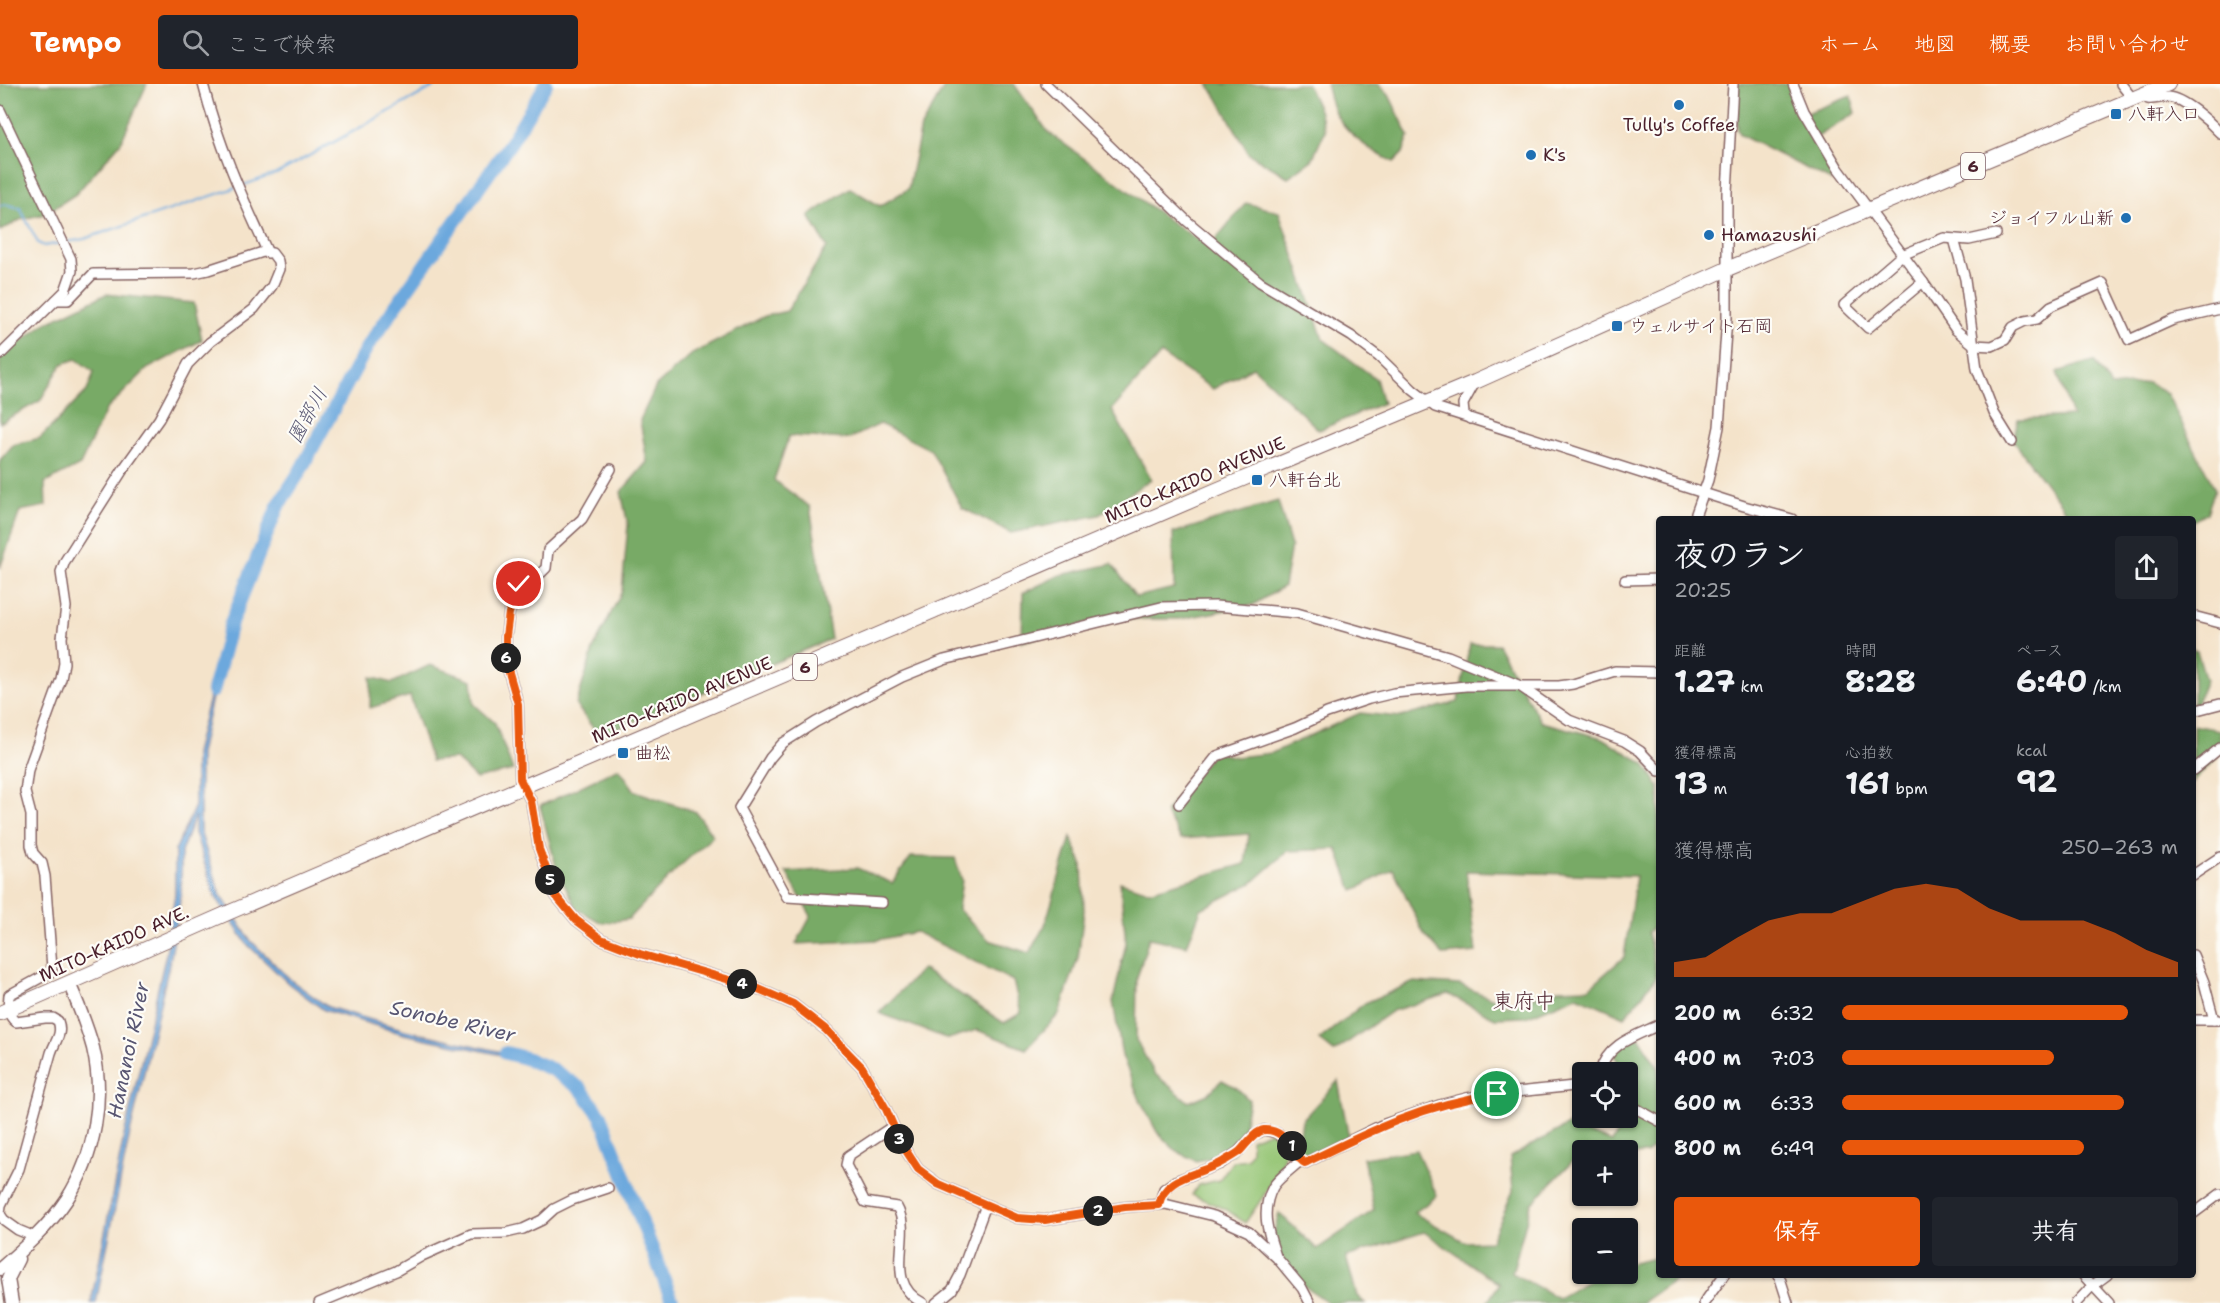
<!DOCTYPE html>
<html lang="ja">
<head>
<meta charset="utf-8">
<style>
  body { margin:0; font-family:"Shantell Sans","Klee One",sans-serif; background:#20242c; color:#f1f3f6; height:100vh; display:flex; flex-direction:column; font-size:22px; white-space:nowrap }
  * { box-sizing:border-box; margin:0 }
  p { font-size:20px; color:#9ea1a6 }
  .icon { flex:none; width:33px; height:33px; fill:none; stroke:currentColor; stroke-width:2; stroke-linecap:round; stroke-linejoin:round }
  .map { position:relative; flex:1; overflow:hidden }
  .sheet { position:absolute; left:1656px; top:432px; width:540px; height:762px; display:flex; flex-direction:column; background:#171b24; border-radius:6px; box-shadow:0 2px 4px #0004 }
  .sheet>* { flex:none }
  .buttons { position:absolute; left:1572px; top:978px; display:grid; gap:12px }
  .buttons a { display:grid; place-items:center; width:66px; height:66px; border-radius:6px; background:#171b24; box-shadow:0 2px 4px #0004; font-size:30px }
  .pin { position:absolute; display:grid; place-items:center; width:51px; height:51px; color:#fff; margin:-26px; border:3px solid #fff; border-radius:50%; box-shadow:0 2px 6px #0007 }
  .km { position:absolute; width:30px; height:30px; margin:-15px; border-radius:50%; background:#222; color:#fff; font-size:16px; line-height:30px; text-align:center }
  .round { display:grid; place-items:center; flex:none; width:63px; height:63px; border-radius:6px; background:#20242c }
  .summary { display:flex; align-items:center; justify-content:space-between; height:102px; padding:0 18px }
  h1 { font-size:33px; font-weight:700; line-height:45px }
  .metrics { display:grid; grid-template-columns:repeat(3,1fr); gap:9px; height:102px; padding:6px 18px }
  .metrics div { display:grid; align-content:center }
  .metrics b { font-size:30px; font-weight:700 }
  .metrics small { font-size:16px; font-weight:400 }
  .metrics p { font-size:16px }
  .chart { height:168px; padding:12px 18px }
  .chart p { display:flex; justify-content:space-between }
  .chart svg { width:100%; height:108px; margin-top:6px; fill:#ea580c; opacity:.7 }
  .cta { display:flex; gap:12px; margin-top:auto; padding:12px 18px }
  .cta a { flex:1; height:69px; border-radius:6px; background:#ea580c; color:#fff; font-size:24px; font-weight:700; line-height:69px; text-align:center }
  .cta a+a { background:#20242c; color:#f1f3f6 }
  ul { padding:0 18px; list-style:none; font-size:20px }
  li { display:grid; grid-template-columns:96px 72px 1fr; align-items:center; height:45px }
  li i { height:15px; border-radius:8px; background:#ea580c }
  header { display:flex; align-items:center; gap:36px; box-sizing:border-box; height:84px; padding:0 30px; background:#ea580c; color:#fff }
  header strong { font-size:28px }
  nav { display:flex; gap:33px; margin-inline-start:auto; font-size:21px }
  .search { width:420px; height:54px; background:#20242c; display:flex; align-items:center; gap:15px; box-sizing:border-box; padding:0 21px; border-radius:6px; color:#9ea1a6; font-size:22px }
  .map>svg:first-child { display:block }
</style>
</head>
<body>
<header>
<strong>Tempo</strong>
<div class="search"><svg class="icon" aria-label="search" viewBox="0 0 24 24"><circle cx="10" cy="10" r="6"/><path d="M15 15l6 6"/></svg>ここで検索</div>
<nav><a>ホーム</a><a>地図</a><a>概要</a><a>お問い合わせ</a></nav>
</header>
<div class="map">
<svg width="2220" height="1219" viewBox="0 0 2220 1219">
  <rect width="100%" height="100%" fill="#fdfcf7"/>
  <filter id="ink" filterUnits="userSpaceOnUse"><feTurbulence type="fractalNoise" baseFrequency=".0167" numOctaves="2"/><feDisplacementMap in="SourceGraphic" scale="12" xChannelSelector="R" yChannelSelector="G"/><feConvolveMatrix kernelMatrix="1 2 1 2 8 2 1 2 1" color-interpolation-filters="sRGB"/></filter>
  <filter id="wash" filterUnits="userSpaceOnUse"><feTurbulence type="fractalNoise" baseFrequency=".008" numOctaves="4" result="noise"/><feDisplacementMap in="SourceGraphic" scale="24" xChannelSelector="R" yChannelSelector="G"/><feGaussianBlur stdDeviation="1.35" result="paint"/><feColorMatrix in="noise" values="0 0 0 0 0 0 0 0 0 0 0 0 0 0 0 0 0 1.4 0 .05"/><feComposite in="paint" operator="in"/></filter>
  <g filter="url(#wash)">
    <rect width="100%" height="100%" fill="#f4e3ca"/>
    <path fill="#95c575" stroke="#707250" stroke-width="1.5" d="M 1271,1047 L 1286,1065 C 1279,1092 1261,1116 1245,1139 L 1227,1126 L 1192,1111 L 1198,1101 L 1219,1096 L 1233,1077 L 1247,1075 L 1251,1067 L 1251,1055 Z"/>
    <g fill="#78aa66" stroke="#616448" stroke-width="1.5">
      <polygon points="0,0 147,0 121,58 76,110 45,130 22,135 0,147"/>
      <polygon points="946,0 1014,0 1048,48 1174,140 1209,163 1246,119 1279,128 1323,255 1376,295 1383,319 1319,346 1253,283 1213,305 1161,270 1112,326 1151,395 1099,431 1011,449 962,424 931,366 880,340 849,355 789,352 774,396 810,423 831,555 599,652 576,621 594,563 622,507 628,441 621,408 647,378 640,336 656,302 692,270 765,232 787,227 827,163 809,132 850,104 880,122 908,105 921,43"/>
      <polygon points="1208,0 1307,0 1319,26 1325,47 1312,76 1288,93 1249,70 1217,13"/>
      <path d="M 1326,0 L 1378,0 L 1389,11 L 1409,52 L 1403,69 L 1394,78 C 1372,68 1350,52 1337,32 C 1331,24 1329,10 1326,0 Z"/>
      <polygon points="1737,0 1791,0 1804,30 1851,12 1856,29 1817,53 1836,88 1831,97 1740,51 1737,46"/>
      <polygon points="106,210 194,219 202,256 147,285 106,326 80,381 45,399 46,422 20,427 0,484 0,376 13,361 40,354 87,307 94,288 76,275 62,280 40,317 0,339 0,273 46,239"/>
      <polygon points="2094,277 2111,303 2148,299 2167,310 2215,405 2207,429 2193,437 2193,435 2072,435 2013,356 2018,335 2072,332 2057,288"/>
      <polygon points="1278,417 1291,462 1284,502 1253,521 1180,535 1100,535 1022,558 1023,509 1060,491 1112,480 1136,513 1174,504 1173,449"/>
      <polygon points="1470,560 1497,560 1541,638 1603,654 1645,680 1659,703 1659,839 1648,848 1657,892 1625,933 1577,912 1526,933 1495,934 1448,910 1392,927 1334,968 1319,956 1365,919 1414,898 1460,901 1508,921 1558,905 1589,904 1624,873 1636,792 1466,787 1476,868 1443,871 1424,850 1393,785 1353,807 1337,765 1288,767 1252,799 1201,825 1187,862 1149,854 1137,894 1136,956 1155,990 1189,1018 1208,1010 1222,996 1237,1004 1249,1016 1242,1053 1233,1070 1196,1077 1176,1067 1157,1048 1140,1016 1122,972 1113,917 1126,859 1120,798 1149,807 1245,780 1249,750 1181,755 1165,728 1214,668 1236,673 1272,669 1360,629 1401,633 1458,618"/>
      <polygon points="2193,564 2197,567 2206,596 2193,628"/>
      <polygon points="430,581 472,596 474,620 495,639 513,686 476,695 456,675 431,677 410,612 370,624 371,593 392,599"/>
      <polygon points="2193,641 2220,646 2220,666 2216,674 2193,698"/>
      <polygon points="619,684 635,707 696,728 713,752 678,784 629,835 602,839 577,825 557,786 540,722"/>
      <polygon points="1071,753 1082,780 1084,827 1078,874 1059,930 1026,965 977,946 948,955 879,929 922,885 1004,939 1021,929 1013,897 916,848 877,856 796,860 811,832 786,788 857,784 892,799 911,773 955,774 962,796 958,825 989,856 1029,869 1045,841"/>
      <polygon points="1639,953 1659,985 1659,1059 1647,1070 1628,1071 1628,1066 1582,1066 1582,1076 1573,1077 1531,1120 1512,1189 1558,1214 1600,1190 1628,1190 1628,1180 1659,1173 1659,1191 1682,1191 1641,1219 1487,1219 1499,1200 1424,1148 1346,1173 1357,1212 1365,1219 1329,1219 1284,1188 1271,1160 1279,1129 1317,1165 1374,1126 1363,1074 1416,1066 1437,1112 1414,1129 1465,1158 1491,1157 1513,1107 1510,1073 1568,1041 1612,1058 1634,1026 1628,1007 1628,988 1621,988 1613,965"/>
      <polygon points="1338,997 1349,1054 1307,1074 1298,1065 1302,1036"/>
    </g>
    <polygon fill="#6ca8dd" stroke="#5b6484" stroke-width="1.5" points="228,539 200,670 200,747 220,810 251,857 292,897 328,923 405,946 520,972 525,976 404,950 324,926 289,900 247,860 215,812 195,749 195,731 181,768 181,810 171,872 129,1053 96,1219 91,1219 124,1052 166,870 175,810 175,767 195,722 195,669"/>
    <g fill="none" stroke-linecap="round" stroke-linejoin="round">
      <g stroke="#6ca8dd" stroke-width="2">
        <polyline points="241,102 278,89 439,0"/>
        <polyline points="0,122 4,120 20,124 38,159 44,162 61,159"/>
        <polyline points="67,158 84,155 235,104"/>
      </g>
      <g stroke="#6ca8dd" stroke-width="14">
        <polyline points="213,607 231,539 278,422 299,389 367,263 511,58 546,0"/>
        <polyline points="506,969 525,974 553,986 580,1004 601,1032 673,1219"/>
      </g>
    </g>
  </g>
  <g filter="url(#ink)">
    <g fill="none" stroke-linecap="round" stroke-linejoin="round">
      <g stroke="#866463" stroke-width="12">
        <g id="minor">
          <path d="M 203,0 C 218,59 242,113 268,169"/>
          <polyline points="1046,0 1187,137 1260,198 1351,252 1379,273 1413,306 1435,323 1744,422 1792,435"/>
          <polyline points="1793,0 1804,27 1838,84 1923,198 1956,246 1974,261 1992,262 2005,256 2013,243 2025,237 2037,235 2051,222 2103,199 2129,256 2173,236 2220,225"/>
          <polyline points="2121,0 2132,14"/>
          <path d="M 2143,9 L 2148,15 C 2155,16 2161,13 2168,13 C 2183,14 2209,37 2220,49"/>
          <polyline points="0,26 71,175 72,187 65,207 0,271"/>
          <polyline points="1954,155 1965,195 1977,285 1994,329 2012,358"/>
          <polyline points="1923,198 1868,244 1844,221 1902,171 1944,154 1969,156 1996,150"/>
          <polyline points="1470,335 1464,330 1463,320 1474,300"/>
          <polyline points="611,385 582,435 548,466 546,484 537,493 523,494 509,529 506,552 506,578 518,620 520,695 531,717 539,765 556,812 576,836 601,855 640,870 754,903 793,920 825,945 862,983 885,1023 901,1059 918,1085 938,1100 1017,1134 1045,1136 1125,1123 1165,1120 1214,1132 1249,1148 1277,1174 1302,1204 1310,1219"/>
          <polyline points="1694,435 1708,396 1719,343 1727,234 1727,108 1733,0"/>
          <polyline points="1625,496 1659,495"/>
          <polyline points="2193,532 2220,539"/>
          <polyline points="2193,627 2220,620"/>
          <polyline points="2193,686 2220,664"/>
          <polyline points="1179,720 1217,672 1295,644 1327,629 1369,615 1394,609 1466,602 1559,602 1573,600 1615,587 1659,588"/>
          <polyline points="2193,791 2220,773"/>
          <polyline points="882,819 787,813 739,724 770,674 783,659 816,638 902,593 944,576 1161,523 1215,522 1297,529 1448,572 1518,601 1569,636 1624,657 1640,667 1659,687"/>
          <polyline points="2193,871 2204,898 2214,936"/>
          <polyline points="2193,936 2218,936"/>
          <path d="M 1600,988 C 1607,960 1635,952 1659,941"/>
          <polyline points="1628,1020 1659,1037"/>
          <path d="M 893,1042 L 848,1072 L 846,1081 L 865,1118 L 897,1123 C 914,1152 881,1198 923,1219"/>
          <polyline points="1300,1077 1305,1079 1382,1041 1440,1021 1467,1014 1497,1010 1574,1002 1582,1004"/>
          <polyline points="1159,1121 1164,1105 1175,1097 1220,1080 1238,1068 1254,1051 1264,1046 1277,1049 1293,1063 1300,1077"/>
          <polyline points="2193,1130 2220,1110"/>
          <path d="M 35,1153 L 18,1146 L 4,1136 L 0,1130 L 1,1121 L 19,1085 L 51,969 C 55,957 63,950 58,937 L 53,934 L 45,934 L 16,938 C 7,931 8,923 9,911 L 51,888 L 52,884 L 45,792 L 42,779 L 33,769 L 31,761 L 31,731 L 25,708 L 28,686 L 61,595 L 64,579 L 62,554 L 66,523 L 61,488 L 65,477 L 124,384 L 159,335 L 188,280 L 210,258 L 254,225 L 272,202 L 279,185 L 278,177 L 272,169 L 263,168 L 208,186 L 194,189 L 93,190 L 68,216 L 56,216"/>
          <path d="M 1276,1172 C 1268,1149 1260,1127 1273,1103 C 1278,1094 1292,1085 1300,1077"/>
          <polyline points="1779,1191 1788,1219"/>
          <polyline points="2083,1191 2109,1219"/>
          <polyline points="319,1219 396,1187 422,1172 471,1150 506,1149 523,1145 542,1136 554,1125 572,1116 608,1104"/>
          <polyline points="936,1219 952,1206 960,1191 986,1121"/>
          <polyline points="1704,1219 1724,1191"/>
          <polyline points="2076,1219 2092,1202 2107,1191"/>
        </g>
      </g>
      <g stroke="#866463" stroke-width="15">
        <g id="major">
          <path d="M 0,1185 C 24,1164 49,1142 67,1115 C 95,1071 105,1014 93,964 C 87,942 78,920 69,899"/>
          <polyline points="12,1219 8,1195 18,1175"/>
        </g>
      </g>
      <g stroke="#866463" stroke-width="16">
        <polyline id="highway" points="0,929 230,828 1221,404 1475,298 1727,185 2168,0"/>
      </g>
      <use href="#minor" stroke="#fff" stroke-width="9"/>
      <use href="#major" stroke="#fff" stroke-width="12"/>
      <use href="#highway" stroke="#fff" stroke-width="14"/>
    </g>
  </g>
  <g fill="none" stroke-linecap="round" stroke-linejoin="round" filter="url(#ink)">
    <g stroke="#fff" stroke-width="12">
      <path id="route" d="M 519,500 L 509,529 L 506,552 L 506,578 L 518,620 L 520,695 L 531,717 L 539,765 L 556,812 L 576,836 L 601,855 L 640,870 L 754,903 L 793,920 L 825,945 L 862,983 L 885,1023 L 901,1059 L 918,1085 L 938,1100 L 1017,1134 L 1045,1136 L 1125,1123 L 1159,1121 C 1164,1091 1202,1091 1224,1077 C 1229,1074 1235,1071 1240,1067 C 1247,1060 1254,1048 1264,1046 C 1288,1044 1292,1073 1305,1079 C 1370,1047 1424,1020 1497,1010"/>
    </g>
    <use href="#route" stroke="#ea580c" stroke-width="8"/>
  </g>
  <g fill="#1f6fb2" stroke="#fdfcf7" stroke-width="2">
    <circle cx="1679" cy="21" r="6"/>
    <rect x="2110" y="24" width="12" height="12" rx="3"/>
    <circle cx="1531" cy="71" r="6"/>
    <circle cx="2126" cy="134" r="6"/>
    <circle cx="1709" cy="151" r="6"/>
    <rect x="1611" y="236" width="12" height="12" rx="3"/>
    <rect x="1251" y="390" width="12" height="12" rx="3"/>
    <rect x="617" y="663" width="12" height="12" rx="3"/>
  </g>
  <g text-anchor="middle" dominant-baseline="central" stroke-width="4.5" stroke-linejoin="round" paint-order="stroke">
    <g fill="#fdfcf7" stroke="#806168" stroke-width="1.5">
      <rect x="1961" y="69" width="24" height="26" rx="4.5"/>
      <rect x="793" y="570" width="24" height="26" rx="4.5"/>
    </g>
    <g font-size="16" font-weight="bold" fill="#4a1f2b">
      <text x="1973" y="82">6</text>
      <text x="805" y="583">6</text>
    </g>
    <g font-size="18" fill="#4a1f2b" stroke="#fdfcf7" text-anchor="start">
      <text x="2128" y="30">八軒入口</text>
      <text x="1679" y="41" text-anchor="middle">Tully's Coffee</text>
      <text x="1543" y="71">K's</text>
      <text x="2114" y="134" text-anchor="end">ジョイフル山新</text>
      <text x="1721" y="151">Hamazushi</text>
      <text x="1629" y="242">ウェルサイト石岡</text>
      <text x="1269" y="396">八軒台北</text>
      <text x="635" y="669">曲松</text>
    </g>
    <g font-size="18" fill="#4a1f2b" stroke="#fdfcf7">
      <text transform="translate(1195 396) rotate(-23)">MITO-KAIDO AVENUE</text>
      <text transform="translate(682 616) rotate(-23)">MITO-KAIDO AVENUE</text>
      <text transform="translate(114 860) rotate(-24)">MITO-KAIDO AVE.</text>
    </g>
    <g font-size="20" font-style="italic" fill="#585672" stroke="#fdfcf7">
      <text transform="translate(307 331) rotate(-61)">園部川</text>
      <text transform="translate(453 937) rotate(13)">Sonobe River</text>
      <text transform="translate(128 966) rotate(-78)">Hananoi River</text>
    </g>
    <g font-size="21" fill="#4a1f2b" stroke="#fdfcf7">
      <text x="1524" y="917">東府中</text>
    </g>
  </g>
</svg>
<div class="buttons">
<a><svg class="icon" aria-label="locate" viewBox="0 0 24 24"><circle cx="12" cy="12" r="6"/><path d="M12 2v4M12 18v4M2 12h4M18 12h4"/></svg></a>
<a>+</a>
<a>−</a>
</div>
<div class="pin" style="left:1497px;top:1010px;background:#1e9e55"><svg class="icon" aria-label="arrive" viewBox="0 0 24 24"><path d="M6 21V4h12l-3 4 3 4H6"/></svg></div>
<div class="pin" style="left:519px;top:500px;background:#d93025"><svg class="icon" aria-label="check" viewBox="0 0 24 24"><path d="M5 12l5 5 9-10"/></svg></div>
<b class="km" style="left:1292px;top:1062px">1</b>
<b class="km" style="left:1098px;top:1127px">2</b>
<b class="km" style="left:899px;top:1055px">3</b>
<b class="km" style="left:742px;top:900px">4</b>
<b class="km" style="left:550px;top:796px">5</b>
<b class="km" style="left:506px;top:574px">6</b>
<section class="sheet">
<div class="summary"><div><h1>夜のラン</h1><p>20:25</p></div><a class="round"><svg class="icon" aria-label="share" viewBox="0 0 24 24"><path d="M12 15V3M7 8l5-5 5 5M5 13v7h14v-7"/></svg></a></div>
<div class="metrics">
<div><p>距離</p><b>1.27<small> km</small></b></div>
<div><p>時間</p><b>8:28</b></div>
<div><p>ペース</p><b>6:40<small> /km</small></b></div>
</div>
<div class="metrics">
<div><p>獲得標高</p><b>13<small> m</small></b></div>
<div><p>心拍数</p><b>161<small> bpm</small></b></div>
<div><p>kcal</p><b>92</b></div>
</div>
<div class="chart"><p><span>獲得標高</span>250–263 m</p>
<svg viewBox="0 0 160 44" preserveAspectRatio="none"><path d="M0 44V38L10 36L20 28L30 21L40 18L50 18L60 13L70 8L80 6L90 8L100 16L110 21L120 21L130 21L140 26L150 33L160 38V44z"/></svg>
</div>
<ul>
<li><b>200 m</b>6:32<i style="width:85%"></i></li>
<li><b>400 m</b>7:03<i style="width:63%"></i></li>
<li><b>600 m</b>6:33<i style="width:84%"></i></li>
<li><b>800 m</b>6:49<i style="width:72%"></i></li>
</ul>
<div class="cta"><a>保存</a><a>共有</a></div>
</section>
</div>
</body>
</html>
